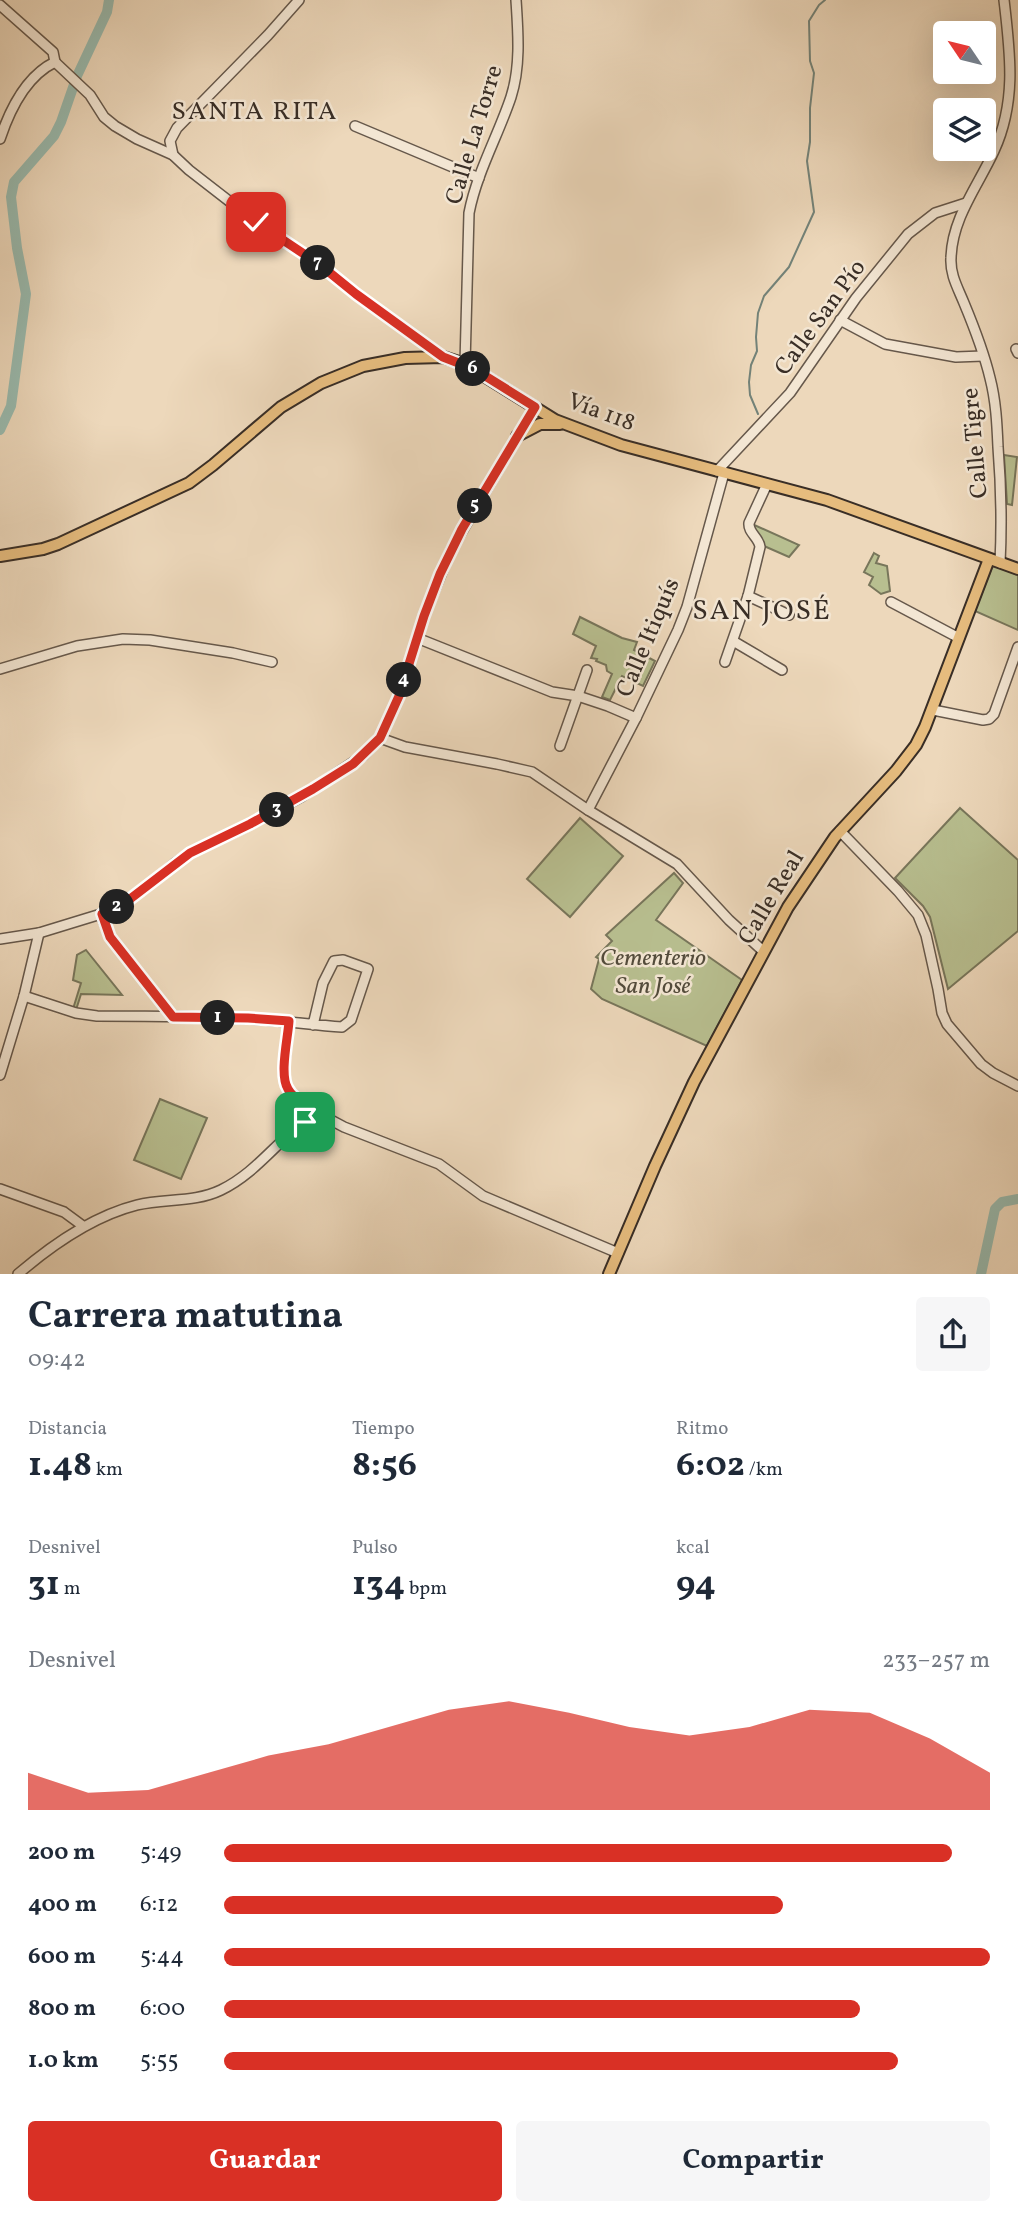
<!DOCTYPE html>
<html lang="es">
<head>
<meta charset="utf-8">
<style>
  body { margin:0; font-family:Vollkorn,serif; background:#f6f6f7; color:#1f2937; height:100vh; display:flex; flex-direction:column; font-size:26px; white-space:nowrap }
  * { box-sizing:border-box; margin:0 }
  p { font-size:23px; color:#747a83 }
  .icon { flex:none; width:38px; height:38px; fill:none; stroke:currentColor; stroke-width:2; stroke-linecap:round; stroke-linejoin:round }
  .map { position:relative; height:1274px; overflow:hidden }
  .drawer { display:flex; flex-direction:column; background:#fff; flex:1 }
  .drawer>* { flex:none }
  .needle { width:46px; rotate:305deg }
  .tools { position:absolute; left:933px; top:21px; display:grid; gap:14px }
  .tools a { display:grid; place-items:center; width:63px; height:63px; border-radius:7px; background:#fff; box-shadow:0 7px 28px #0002; font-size:35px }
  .pin { position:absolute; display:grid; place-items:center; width:60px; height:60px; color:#fff; margin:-30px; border-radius:14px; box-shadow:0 4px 10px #0006 }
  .km { position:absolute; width:35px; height:35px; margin:-18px; border-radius:50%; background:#222; color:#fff; font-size:19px; line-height:35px; text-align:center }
  .round { display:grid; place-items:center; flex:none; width:74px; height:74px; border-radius:7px; background:#f6f6f7 }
  .summary { display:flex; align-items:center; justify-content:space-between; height:119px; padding:0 28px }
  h1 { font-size:38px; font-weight:700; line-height:52px }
  .stats { display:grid; grid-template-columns:repeat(3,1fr); gap:10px; height:119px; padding:7px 28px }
  .stats div { display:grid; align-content:center }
  .stats b { font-size:35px; font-weight:700 }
  .stats small { font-size:19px; font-weight:400 }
  .stats p { font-size:19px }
  .chart { height:196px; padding:14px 28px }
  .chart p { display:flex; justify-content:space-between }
  .chart svg { width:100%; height:126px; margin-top:7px; fill:#d93025; opacity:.7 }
  .cta { display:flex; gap:14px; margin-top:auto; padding:14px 28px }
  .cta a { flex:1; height:80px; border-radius:7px; background:#d93025; color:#fff; font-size:28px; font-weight:700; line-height:80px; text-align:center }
  .cta a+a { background:#f6f6f7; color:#1f2937 }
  ul { padding:0 28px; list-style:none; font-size:23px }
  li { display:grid; grid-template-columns:112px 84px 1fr; align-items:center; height:52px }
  li i { height:18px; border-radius:9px; background:#d93025 }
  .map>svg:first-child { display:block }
</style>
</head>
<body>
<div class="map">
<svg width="1018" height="1274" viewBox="0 0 1018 1274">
  <rect width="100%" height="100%" fill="#edd8bb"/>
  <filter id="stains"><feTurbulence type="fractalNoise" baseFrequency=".00286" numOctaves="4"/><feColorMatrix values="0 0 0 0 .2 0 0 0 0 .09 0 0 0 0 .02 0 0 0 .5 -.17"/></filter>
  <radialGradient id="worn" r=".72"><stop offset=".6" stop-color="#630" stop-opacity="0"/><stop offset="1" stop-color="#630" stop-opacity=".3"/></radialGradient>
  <g fill="#b8bf90" stroke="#78765b" stroke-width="2">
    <polygon points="1004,455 1017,457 1012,505 1007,504"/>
    <path d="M 752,524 L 799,545 L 789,557 L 764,546 C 763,537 754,533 752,524 Z"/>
    <polygon points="874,553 879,556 876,563 887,566 890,591 881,594 869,585 873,577 864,572"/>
    <polygon points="993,565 1018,575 1018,630 975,611"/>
    <polygon points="580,617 622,638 637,642 634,650 655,661 643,686 622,676 610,700 602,697 612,674 607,671 606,665 596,661 597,659 591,658 596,646 573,634"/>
    <polygon points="960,808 1018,860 1018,931 948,989 930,917 923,906 895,878"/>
    <polygon points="580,818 623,856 570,917 527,879"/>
    <polygon points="674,873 683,883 656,920 742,980 707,1046 602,999 591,989 599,959 596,957 612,941 606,935"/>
    <polygon points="86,950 122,995 81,994 76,1010 73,1009 81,983 73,980 77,955"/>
    <polygon points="160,1099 207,1118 181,1179 134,1160"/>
  </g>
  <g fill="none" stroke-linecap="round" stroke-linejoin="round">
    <polyline stroke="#738278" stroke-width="2" points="758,414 750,395 749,382 751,365 757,351 756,337 758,313 764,296 789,267 814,212 807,161 810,142 810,108 814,73 810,61 809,21 819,5 825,0"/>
    <g stroke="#99baae" stroke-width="10">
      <polyline points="0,430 11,406 26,294 17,248 11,197 14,182 54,136 61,122 77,76 107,12 109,0"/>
      <polyline points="981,1274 995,1209 1002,1202 1018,1199"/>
    </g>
    <g stroke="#66584b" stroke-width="12">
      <g id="minor">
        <polyline points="0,5 53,52 55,62"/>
        <polyline points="55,62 90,95 104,117 115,126 137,139 173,155 189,170 256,222 319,264 356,294 443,357"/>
        <polyline points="355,126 479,178"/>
        <path d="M 0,139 C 10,109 26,76 55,62"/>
        <polyline points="173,155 170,141 177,128 268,35 299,0"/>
        <polyline points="840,320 885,344 956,357 983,356"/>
        <polyline points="1016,349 1018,353"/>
        <path d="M 465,364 L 469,213 C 477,172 498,136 511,97 C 521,66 518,31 516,0"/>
        <polyline points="717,471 790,393 856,298 908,234 935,213 966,203"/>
        <path d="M 1000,563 C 1002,524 1001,485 998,447 C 997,424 996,401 990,378 C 984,353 974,327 964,303 C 958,288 950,275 951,258 C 952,218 978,186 994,151 C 1017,101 1010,52 1004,0"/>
        <polyline points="748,596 789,615"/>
        <polyline points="891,602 959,638"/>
        <polyline points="417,638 552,692 578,696 608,706 636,718"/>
        <polyline points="733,641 782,670"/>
        <path d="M 725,662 L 748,596 L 760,547 C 759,537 748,533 749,523 L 767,484"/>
        <polyline points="0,669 77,646 123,639 150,640 233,653 272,662"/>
        <polyline points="933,710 983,720 989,719 994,714 1018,647"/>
        <polyline points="380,738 405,747 497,764 532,772 588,810 677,864 729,920 763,951"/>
        <polyline points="560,746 587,670"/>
        <polyline points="588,810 636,718 678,630 687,607 724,473"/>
        <polyline points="840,831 898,891 918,915 926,935 938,989 942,1013 947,1024 981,1064 993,1073 1018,1086"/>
        <polyline points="101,914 110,937 173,1017"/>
        <polyline points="0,939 39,933 101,914 118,906 144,889 174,864 190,853 245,827 301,797 364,755 380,738 399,696 424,616 451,550 535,407"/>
        <path d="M 24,996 L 76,1013 L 97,1016 C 148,1016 199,1016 250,1019 C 280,1020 311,1025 342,1027 L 351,1020 L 368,969 L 343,960 L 334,961 L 323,983 L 313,1025"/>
        <path d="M 289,1021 C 288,1038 280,1075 288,1089 C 293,1099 306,1105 314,1111"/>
        <polyline points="0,1075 24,996 39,933"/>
        <polyline points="0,1189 64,1212 83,1226"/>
        <path d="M 18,1274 C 53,1244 93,1216 137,1205 C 165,1198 194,1203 221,1190 C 246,1178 264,1158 283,1140 C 294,1130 305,1122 314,1111 L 344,1127 L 439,1164 L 483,1196 L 618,1253"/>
      </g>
    </g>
    <g stroke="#392e26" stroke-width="14">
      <g id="major">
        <polyline points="517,436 540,424 560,424"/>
        <polyline points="0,556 43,549 58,544 189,483 213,465 281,407 321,383 363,366 405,358 443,357 465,364 555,420 621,445 827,500 1018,569"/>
        <polyline points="609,1274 655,1166 694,1082 788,907 835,837 896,771 916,745 925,727 989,559"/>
      </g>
    </g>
    <use href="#minor" stroke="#f3e6d3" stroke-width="9"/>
    <use href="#major" stroke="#e6bc7e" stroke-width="10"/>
  </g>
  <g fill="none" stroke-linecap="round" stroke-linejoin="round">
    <g stroke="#fff" stroke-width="14">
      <path id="route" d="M 256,222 L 319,264 L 356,294 L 443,357 L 474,369 L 535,407 L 462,529 L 440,574 L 424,616 L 399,696 L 380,738 L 353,764 L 313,789 L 250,824 L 190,853 L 130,899 L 102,914 L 110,937 L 173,1017 L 248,1018 L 289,1021 C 288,1038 279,1075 288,1089 C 293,1099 306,1105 314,1111 L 305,1122"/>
    </g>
    <use href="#route" stroke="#d93025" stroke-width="9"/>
  </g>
  <g text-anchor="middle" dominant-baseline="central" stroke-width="5" stroke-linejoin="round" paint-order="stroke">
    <g font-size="24" fill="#392e26" stroke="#f3e6d3">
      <text transform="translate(475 135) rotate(-73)">Calle La Torre</text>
      <text transform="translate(821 318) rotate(-54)">Calle San Pío</text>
      <text transform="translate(601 413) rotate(20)">Vía 118</text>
      <text transform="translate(976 443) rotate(-95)">Calle Tigre</text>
      <text transform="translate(649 638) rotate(-67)">Calle Itiquís</text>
      <text transform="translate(772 898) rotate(-59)">Calle Real</text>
    </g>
    <g font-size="24" font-style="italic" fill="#524b3b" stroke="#f3e6d3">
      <text x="653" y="959">Cementerio<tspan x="653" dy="28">San José</tspan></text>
    </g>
    <g font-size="26" letter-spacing="2" fill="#392e26" stroke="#f3e6d3">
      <text x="255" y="112">SANTA RITA</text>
    </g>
    <g font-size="28" letter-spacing="2" fill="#392e26" stroke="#f3e6d3">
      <text x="762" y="611">SAN JOSÉ</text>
    </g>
  </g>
  <rect width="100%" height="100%" filter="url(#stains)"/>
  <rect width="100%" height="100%" fill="url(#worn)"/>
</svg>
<div class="tools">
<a><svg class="needle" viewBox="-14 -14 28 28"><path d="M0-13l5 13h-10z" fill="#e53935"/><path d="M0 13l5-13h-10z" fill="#747a83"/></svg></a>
<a><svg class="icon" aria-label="layers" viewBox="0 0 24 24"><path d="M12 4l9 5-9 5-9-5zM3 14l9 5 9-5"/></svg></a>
</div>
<div class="pin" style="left:305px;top:1122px;background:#1e9e55"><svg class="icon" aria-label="arrive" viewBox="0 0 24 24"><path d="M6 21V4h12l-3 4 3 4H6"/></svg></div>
<div class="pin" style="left:256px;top:222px;background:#d93025"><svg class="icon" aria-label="check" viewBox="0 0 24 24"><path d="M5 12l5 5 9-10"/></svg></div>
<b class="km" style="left:218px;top:1018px">1</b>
<b class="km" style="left:117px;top:907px">2</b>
<b class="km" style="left:277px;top:810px">3</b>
<b class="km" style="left:404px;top:680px">4</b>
<b class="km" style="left:475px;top:506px">5</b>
<b class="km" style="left:473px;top:369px">6</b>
<b class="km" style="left:318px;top:263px">7</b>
</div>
<section class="drawer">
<div class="summary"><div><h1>Carrera matutina</h1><p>09:42</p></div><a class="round"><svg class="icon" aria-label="share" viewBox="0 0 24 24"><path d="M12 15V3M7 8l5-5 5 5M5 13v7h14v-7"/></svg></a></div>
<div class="stats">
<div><p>Distancia</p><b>1.48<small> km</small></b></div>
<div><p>Tiempo</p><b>8:56</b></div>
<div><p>Ritmo</p><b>6:02<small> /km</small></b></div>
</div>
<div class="stats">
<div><p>Desnivel</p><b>31<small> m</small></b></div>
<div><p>Pulso</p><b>134<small> bpm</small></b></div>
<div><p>kcal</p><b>94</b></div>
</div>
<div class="chart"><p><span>Desnivel</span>233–257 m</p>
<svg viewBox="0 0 160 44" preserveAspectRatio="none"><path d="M0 44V31L10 38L20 37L30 31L40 25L50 21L60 15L70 9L80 6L90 10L100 15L110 18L120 15L130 9L140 10L150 19L160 31V44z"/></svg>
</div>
<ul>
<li><b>200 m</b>5:49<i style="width:95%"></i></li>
<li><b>400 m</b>6:12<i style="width:73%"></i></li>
<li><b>600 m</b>5:44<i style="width:100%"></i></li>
<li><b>800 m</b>6:00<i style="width:83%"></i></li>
<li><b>1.0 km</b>5:55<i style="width:88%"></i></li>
</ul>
<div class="cta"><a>Guardar</a><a>Compartir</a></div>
</section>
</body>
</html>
